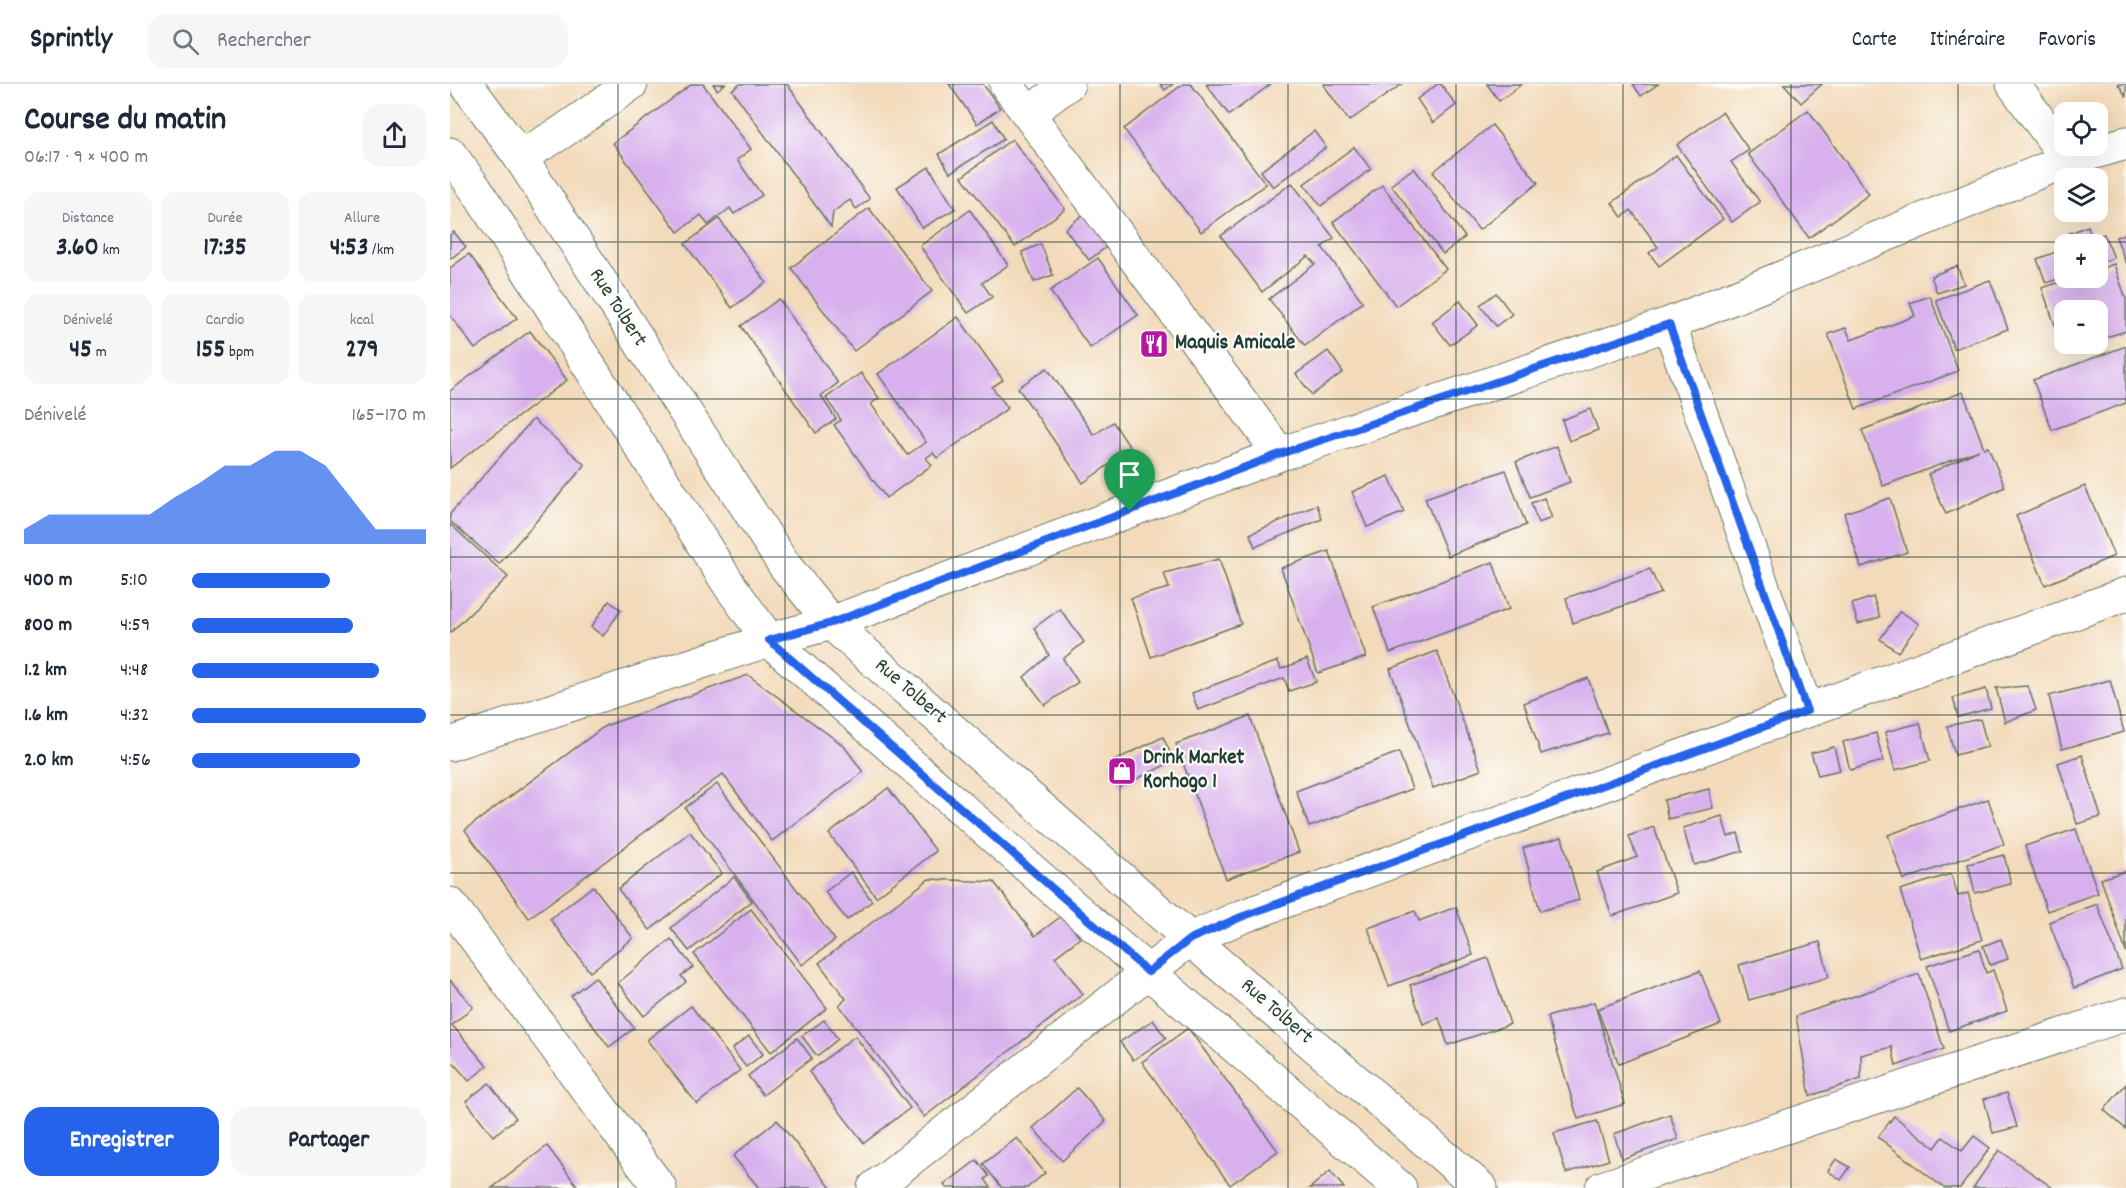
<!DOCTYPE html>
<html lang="fr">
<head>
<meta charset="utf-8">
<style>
  body { margin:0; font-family:Dekko,sans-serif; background:#f6f6f7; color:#1f2937; height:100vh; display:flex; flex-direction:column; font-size:22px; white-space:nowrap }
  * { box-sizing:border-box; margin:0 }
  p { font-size:20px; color:#747a83 }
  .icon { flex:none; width:33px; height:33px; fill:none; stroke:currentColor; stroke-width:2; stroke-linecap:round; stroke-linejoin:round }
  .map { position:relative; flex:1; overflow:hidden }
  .side { display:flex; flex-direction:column; background:#fff; width:450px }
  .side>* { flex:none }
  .controls { position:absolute; left:1604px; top:18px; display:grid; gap:12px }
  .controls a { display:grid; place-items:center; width:54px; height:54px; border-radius:12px; background:#fff; box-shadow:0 6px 24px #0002; font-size:30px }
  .pin { position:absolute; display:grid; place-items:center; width:51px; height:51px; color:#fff; margin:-62px -26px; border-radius:50% 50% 50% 0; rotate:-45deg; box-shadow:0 0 6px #0007 }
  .pin .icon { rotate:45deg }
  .round { display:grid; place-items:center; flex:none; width:63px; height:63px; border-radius:18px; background:#f6f6f7 }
  .overview { display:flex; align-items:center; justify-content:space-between; height:102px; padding:0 24px }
  h1 { font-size:33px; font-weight:800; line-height:45px }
  .stats { display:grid; grid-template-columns:repeat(3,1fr); gap:9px; height:102px; padding:6px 24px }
  .stats div { display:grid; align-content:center; border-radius:15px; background:#f6f6f7; text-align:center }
  .stats b { font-size:26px; font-weight:800 }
  .stats small { font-size:16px; font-weight:400 }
  .stats p { font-size:16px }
  .chart { height:168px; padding:12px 24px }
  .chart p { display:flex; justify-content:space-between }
  .chart svg { width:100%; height:108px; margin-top:6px; fill:#2563eb; opacity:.7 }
  .cta { display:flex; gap:12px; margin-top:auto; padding:12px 24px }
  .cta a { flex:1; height:69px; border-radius:18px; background:#2563eb; color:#fff; font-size:24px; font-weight:800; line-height:69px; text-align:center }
  .cta a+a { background:#f6f6f7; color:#1f2937 }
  ul { padding:0 24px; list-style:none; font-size:20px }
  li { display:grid; grid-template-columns:96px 72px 1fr; align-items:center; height:45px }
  li i { height:15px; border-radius:8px; background:#2563eb }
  header { display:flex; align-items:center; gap:36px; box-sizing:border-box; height:84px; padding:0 30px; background:#fff; border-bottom:2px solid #e0e1e3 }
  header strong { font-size:28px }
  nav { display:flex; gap:33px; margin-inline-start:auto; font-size:21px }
  .search { width:420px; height:54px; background:#f6f6f7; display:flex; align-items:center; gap:15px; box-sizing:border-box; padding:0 21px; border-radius:18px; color:#747a83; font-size:22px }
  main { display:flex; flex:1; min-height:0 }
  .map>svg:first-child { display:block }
</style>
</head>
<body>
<header>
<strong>Sprintly</strong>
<div class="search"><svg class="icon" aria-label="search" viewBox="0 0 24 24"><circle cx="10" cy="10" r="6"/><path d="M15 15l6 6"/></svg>Rechercher</div>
<nav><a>Carte</a><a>Itinéraire</a><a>Favoris</a></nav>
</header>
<main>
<section class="side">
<div class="overview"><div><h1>Course du matin</h1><p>06:17 · 9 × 400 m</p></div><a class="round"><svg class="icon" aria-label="share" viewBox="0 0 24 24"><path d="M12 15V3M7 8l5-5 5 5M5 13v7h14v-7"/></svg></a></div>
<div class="stats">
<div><p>Distance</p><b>3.60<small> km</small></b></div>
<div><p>Durée</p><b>17:35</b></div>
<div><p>Allure</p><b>4:53<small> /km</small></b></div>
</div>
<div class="stats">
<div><p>Dénivelé</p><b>45<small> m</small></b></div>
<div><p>Cardio</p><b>155<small> bpm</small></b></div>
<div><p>kcal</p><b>279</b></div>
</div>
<div class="chart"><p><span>Dénivelé</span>165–170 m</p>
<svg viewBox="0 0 160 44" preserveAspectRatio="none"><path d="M0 44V38L10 32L20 32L30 32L40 32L50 32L60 25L70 19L80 12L90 12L100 6L110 6L120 12L130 25L140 38L150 38L160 38V44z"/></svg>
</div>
<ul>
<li><b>400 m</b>5:10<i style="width:59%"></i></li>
<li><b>800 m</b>4:59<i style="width:69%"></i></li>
<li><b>1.2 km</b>4:48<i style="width:80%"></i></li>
<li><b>1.6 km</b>4:32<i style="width:100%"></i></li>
<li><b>2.0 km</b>4:56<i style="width:72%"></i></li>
</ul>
<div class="cta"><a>Enregistrer</a><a>Partager</a></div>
</section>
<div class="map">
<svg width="1676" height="1104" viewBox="0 0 1676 1104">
  <rect width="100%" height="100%" fill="#fdfcf7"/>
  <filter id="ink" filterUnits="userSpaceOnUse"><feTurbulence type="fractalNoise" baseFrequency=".0167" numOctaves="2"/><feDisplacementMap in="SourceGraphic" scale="12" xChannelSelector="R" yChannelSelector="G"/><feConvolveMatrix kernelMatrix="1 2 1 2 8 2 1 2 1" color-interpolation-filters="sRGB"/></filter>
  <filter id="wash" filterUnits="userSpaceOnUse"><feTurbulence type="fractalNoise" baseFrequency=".008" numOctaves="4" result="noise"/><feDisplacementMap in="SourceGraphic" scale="24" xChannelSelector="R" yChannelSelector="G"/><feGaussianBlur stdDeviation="1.35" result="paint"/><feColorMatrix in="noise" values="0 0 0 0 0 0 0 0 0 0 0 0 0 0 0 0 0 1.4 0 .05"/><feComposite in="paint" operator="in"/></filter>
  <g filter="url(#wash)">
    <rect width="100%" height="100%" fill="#f3daba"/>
    <g id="blocks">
      <g fill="#d8b0ee">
        <polygon points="242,0 253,0 301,65 287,76 312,111 284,130 280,124 258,141 251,131 228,148 163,59"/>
        <polygon points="263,0 275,0 267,6"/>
        <polygon points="290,0 337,0 420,115 406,125 400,116 383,128 381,143 282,6"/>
        <polygon points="499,0 533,0 550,24 527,40"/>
        <polygon points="710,0 723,0 715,6"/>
        <polygon points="733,0 741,0 816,100 751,148 674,45"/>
        <polygon points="756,0 821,0 779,31"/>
        <polygon points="873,0 952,0 899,37"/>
        <polygon points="988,0 991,0 1006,21 983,39 967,15"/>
        <polygon points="1037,0 1072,0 1049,17"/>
        <polygon points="1183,0 1208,0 1191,12"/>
        <polygon points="1334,0 1372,0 1351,19"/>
        <polygon points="1668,0 1676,0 1676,12"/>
        <polygon points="1358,26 1419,110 1359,154 1298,70"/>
        <polygon points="1272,28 1299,66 1281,78 1310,118 1282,138 1227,61"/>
        <polygon points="543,36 554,55 500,89 489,70"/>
        <polygon points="1042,41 1088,99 1029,146 983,88"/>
        <polygon points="864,47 876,63 823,103 811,87"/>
        <polygon points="562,55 615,125 565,163 512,93"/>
        <polygon points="904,63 921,85 871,122 854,100"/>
        <polygon points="1226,71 1273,135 1209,182 1199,169 1208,163 1181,126 1172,133 1162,119"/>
        <polygon points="479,83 505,125 472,144 447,103"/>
        <polygon points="964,84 1015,153 993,170 941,101"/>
        <polygon points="842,99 884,154 872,163 913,218 855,262 819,215 865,180 858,172 812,208 771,152"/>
        <polygon points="932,101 996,185 946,222 883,138"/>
        <polygon points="419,124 482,207 404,267 341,184"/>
        <polygon points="520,126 558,181 532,199 542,213 518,229 470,162"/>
        <polygon points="635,129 659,161 639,176 615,145"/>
        <polygon points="269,135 316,198 282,224 235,160"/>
        <polygon points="1638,142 1642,155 1654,150 1664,174 1647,180 1647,160 1615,160 1612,152"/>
        <polygon points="4,148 16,163 0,175 0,151"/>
        <polygon points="1676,149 1676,179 1666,153"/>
        <polygon points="591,160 603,191 584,198 572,168"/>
        <polygon points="1614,165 1614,193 1596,199 1587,175"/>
        <polygon points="19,170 67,234 25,265 0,231 0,184"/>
        <polygon points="648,174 688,231 640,264 600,207"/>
        <polygon points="1664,180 1676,215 1676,247 1647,256 1647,226 1614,226 1614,260 1636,260 1614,267 1592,204 1623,194 1647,194 1647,186"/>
        <polygon points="1507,182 1514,200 1487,209 1481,192"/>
        <polygon points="1540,196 1558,245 1504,265 1486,216"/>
        <polygon points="1046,209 1062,230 1046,242 1030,221"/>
        <polygon points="1480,212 1508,287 1406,325 1378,250 1396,244 1401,256 1465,232 1460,219"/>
        <polygon points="329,215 388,299 371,312 386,335 366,349 291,242"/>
        <polygon points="1010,217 1028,241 1000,261 982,238"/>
        <polygon points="508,233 553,296 542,303 558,324 487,374 483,369 476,374 482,381 436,414 384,341 391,336 376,314 411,289 429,314 421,320 457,371 476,358 428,290"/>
        <polygon points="80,247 117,296 0,384 0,346 2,345 0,343 0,307"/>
        <polygon points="1676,262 1676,319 1602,346 1583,296"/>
        <polygon points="878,267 893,288 862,311 846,290"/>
        <polygon points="597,284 644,351 663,338 681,365 633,399 568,304"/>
        <polygon points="1513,308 1534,364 1538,363 1555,403 1496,430 1478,390 1529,366 1433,402 1412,346"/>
        <polygon points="1140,325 1148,346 1119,357 1112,336"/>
        <polygon points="83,335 135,381 49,480 0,437 0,430"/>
        <polygon points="1107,362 1120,398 1080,413 1066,378"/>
        <polygon points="1056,386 1076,441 998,472 975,414"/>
        <polygon points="939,392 954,428 917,443 902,408"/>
        <polygon points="1635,402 1664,472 1595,501 1566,432"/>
        <polygon points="1094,414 1102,434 1088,439 1081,419"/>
        <polygon points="1440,414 1457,468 1411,483 1394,429"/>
        <polygon points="867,421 872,435 805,463 800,450"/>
        <polygon points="0,440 58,493 0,549"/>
        <polygon points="879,467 916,573 868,589 831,484"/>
        <polygon points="769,475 791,540 701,573 681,514 719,504 714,489"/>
        <polygon points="1043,478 1059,525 940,569 923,523"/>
        <polygon points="1200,485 1211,509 1123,539 1116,514"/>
        <polygon points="1423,513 1430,533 1408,540 1402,520"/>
        <polygon points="159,517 171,526 153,552 141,543"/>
        <polygon points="610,525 634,558 613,575 628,598 595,621 574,593 599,571 584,544"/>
        <polygon points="1450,527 1469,540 1448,568 1430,555"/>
        <polygon points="987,567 1031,686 983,704 940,585"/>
        <polygon points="857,575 866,598 839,607 834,594 748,626 742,609 828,577 831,585"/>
        <polygon points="298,591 394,662 413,688 322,757 273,690 79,834 15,746 155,642"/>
        <polygon points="1138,594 1158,649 1091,670 1074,619"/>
        <polygon points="1660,596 1674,648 1612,665 1599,612"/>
        <polygon points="1578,602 1586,626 1555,638 1546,604"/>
        <polygon points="1536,605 1541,624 1508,633 1503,614"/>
        <polygon points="800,632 849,768 776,795 726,660"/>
        <polygon points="1530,635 1538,663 1505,671 1497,642"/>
        <polygon points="1470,639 1480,677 1445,686 1435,648"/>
        <polygon points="1426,649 1433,677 1400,686 1393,658"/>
        <polygon points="713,653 724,677 670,703 659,679"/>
        <polygon points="1384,663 1390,686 1368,691 1361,669"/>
        <polygon points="949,668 962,705 859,743 846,707"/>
        <polygon points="1632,671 1651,733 1627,740 1608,679"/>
        <polygon points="267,700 385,856 352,881 235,724"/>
        <polygon points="438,704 486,767 426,813 379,750"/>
        <polygon points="1259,705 1263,724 1218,735 1214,716"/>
        <polygon points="1538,715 1554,760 1454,796 1438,751"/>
        <polygon points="1272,732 1278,753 1288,749 1293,767 1244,781 1233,744"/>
        <polygon points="1204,743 1227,809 1162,832 1147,788 1187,773 1179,752"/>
        <polygon points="1626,745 1648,809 1597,827 1575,762"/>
        <polygon points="240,748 272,789 200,846 168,805"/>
        <polygon points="1112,753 1129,816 1090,827 1073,764"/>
        <polygon points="1554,771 1561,800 1525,809 1518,780"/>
        <polygon points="1676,787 1676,868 1651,795"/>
        <polygon points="401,788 422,817 397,836 375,808"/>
        <polygon points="1501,790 1508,812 1518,809 1532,856 1471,875 1450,806"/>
        <polygon points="284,793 302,817 239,867 221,844"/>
        <polygon points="479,795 544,798 585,852 613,831 630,854 605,873 633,910 474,1033 389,921 396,915 369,879"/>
        <polygon points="143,802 183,854 140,888 100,835"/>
        <polygon points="1647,820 1672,885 1624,904 1599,838"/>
        <polygon points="1006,823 1023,871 939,902 918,844 965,827 969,837"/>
        <polygon points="301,825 377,924 321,968 244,870"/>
        <polygon points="221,855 243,883 231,892 236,898 194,932 168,899"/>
        <polygon points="1551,855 1558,875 1540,881 1533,862"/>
        <polygon points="1370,858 1379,893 1299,916 1289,881"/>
        <polygon points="1529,865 1536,889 1543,886 1557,927 1499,947 1477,882"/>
        <polygon points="1038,874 1060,940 998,961 989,934 973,940 960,901"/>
        <polygon points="1250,887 1271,940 1169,980 1147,925"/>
        <polygon points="1469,890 1494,965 1446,982 1442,963 1411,971 1411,995 1360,1012 1346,932"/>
        <polygon points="145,893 184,944 159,963 121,912"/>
        <polygon points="0,896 23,923 2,941 37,982 19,997 0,975"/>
        <polygon points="1144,918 1175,1020 1128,1035 1097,933"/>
        <polygon points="241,922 290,986 247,1020 197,956"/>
        <polygon points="374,936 388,955 367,972 352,952"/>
        <polygon points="703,936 716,954 683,976 670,958"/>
        <polygon points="738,944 828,1067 780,1101 692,978"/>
        <polygon points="299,952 313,970 296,983 282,965"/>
        <polygon points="405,952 460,1024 414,1059 359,988"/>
        <polygon points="347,954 362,974 313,1011 298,992"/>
        <polygon points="39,999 66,1034 43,1052 16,1017"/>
        <polygon points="1676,1000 1676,1045 1654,1026"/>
        <polygon points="627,1004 656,1037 612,1077 583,1044"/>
        <polygon points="1557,1009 1567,1043 1543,1049 1534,1015"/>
        <polygon points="1220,1030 1228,1055 1172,1075 1164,1050"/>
        <polygon points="1444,1032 1485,1064 1493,1053 1512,1067 1524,1052 1540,1064 1510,1104 1494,1104 1428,1053"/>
        <polygon points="327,1036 381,1104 309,1104 283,1072"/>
        <polygon points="1147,1037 1159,1076 1116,1089 1104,1049"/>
        <polygon points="567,1054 595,1089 577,1104 552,1104 533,1080"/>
        <polygon points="97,1062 129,1104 42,1104"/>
        <polygon points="1549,1066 1603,1104 1523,1104"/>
        <polygon points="1386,1075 1400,1083 1391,1096 1378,1087"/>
        <polygon points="527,1076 539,1092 535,1095 541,1104 497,1104 494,1101"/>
        <polygon points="880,1087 894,1104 860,1104"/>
      </g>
    </g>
  </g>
  <g filter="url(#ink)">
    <use href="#blocks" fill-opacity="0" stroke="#697463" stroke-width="1.5"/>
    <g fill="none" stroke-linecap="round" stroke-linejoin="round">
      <g stroke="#697463" stroke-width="35">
        <g id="minor">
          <polyline points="556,0 830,370"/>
          <polyline points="1563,0 1618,76"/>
          <polyline points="579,29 618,0"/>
          <polyline points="70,73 109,50 181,0"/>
          <polyline points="1219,240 1357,627"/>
          <polyline points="381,539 830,370 1219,240 1618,76 1676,59"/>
          <polyline points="0,820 210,1104"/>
          <polyline points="424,1104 740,855 791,833 1676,510"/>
          <polyline points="1152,1104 1676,930"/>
        </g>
      </g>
      <g stroke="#697463" stroke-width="35">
        <g id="tertiary">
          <polyline points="16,0 70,73 335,482 381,539 740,855 1031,1104"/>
          <polyline points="0,70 27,107 280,502 319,556 698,888 950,1104"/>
          <polyline points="0,660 319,556 381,539"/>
        </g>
      </g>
      <use href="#minor" stroke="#fff" stroke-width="33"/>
      <use href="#tertiary" stroke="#fff" stroke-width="33"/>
    </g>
  </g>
  <g fill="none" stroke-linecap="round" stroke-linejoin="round" filter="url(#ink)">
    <g stroke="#fff" stroke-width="12">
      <polygon id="route" points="1219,240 1357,627 791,833 740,855 698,888 319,556 381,539 830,370"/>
    </g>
    <use href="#route" stroke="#2563eb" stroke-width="8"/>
  </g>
  <path fill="none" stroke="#1f3d34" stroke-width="1.5" stroke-opacity="0.55" d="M 168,0 L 168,1104M 335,0 L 335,1104M 503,0 L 503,1104M 670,0 L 670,1104M 838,0 L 838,1104M 1006,0 L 1006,1104M 1173,0 L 1173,1104M 1341,0 L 1341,1104M 1508,0 L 1508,1104M 0,158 L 1676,158M 0,315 L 1676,315M 0,473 L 1676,473M 0,631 L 1676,631M 0,789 L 1676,789M 0,946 L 1676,946"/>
  <defs>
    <g id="restaurant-square" transform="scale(1.5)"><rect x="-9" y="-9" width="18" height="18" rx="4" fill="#b5179e" stroke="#fdfcf7"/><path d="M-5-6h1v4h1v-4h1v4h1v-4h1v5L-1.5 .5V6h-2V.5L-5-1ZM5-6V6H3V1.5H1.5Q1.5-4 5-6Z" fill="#fff"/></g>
    <g id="shop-square" transform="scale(1.5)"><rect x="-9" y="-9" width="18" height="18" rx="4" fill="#b5179e" stroke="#fdfcf7"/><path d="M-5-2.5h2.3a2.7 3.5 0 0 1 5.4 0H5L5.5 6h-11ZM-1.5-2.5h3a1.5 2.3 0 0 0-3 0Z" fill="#fff"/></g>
  </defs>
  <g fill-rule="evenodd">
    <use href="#restaurant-square" x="704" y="260"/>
    <use href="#shop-square" x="672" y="687"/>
  </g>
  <g text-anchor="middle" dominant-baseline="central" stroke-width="4.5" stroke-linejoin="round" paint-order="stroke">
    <g font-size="21" fill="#1f3d34" stroke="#fdfcf7">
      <text transform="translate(167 224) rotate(57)">Rue Tolbert</text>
      <text transform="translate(460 608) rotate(41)">Rue Tolbert</text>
      <text transform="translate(826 928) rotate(41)">Rue Tolbert</text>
    </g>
    <g font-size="21" font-weight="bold" fill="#1f3d34" stroke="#fdfcf7" text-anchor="start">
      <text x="725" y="260">Maquis Amicale</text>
      <text x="693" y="675">Drink Market<tspan x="693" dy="24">Korhogo 1</tspan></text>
    </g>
  </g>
</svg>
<div class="controls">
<a><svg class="icon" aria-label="locate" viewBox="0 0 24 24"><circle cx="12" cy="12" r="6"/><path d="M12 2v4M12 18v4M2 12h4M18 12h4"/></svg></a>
<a><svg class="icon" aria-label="layers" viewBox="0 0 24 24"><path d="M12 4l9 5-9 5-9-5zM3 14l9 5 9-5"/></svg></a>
<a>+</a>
<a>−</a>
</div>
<div class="pin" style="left:680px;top:427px;background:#1e9e55"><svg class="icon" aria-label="arrive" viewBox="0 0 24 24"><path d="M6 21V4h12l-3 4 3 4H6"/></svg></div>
</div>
</main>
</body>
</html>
